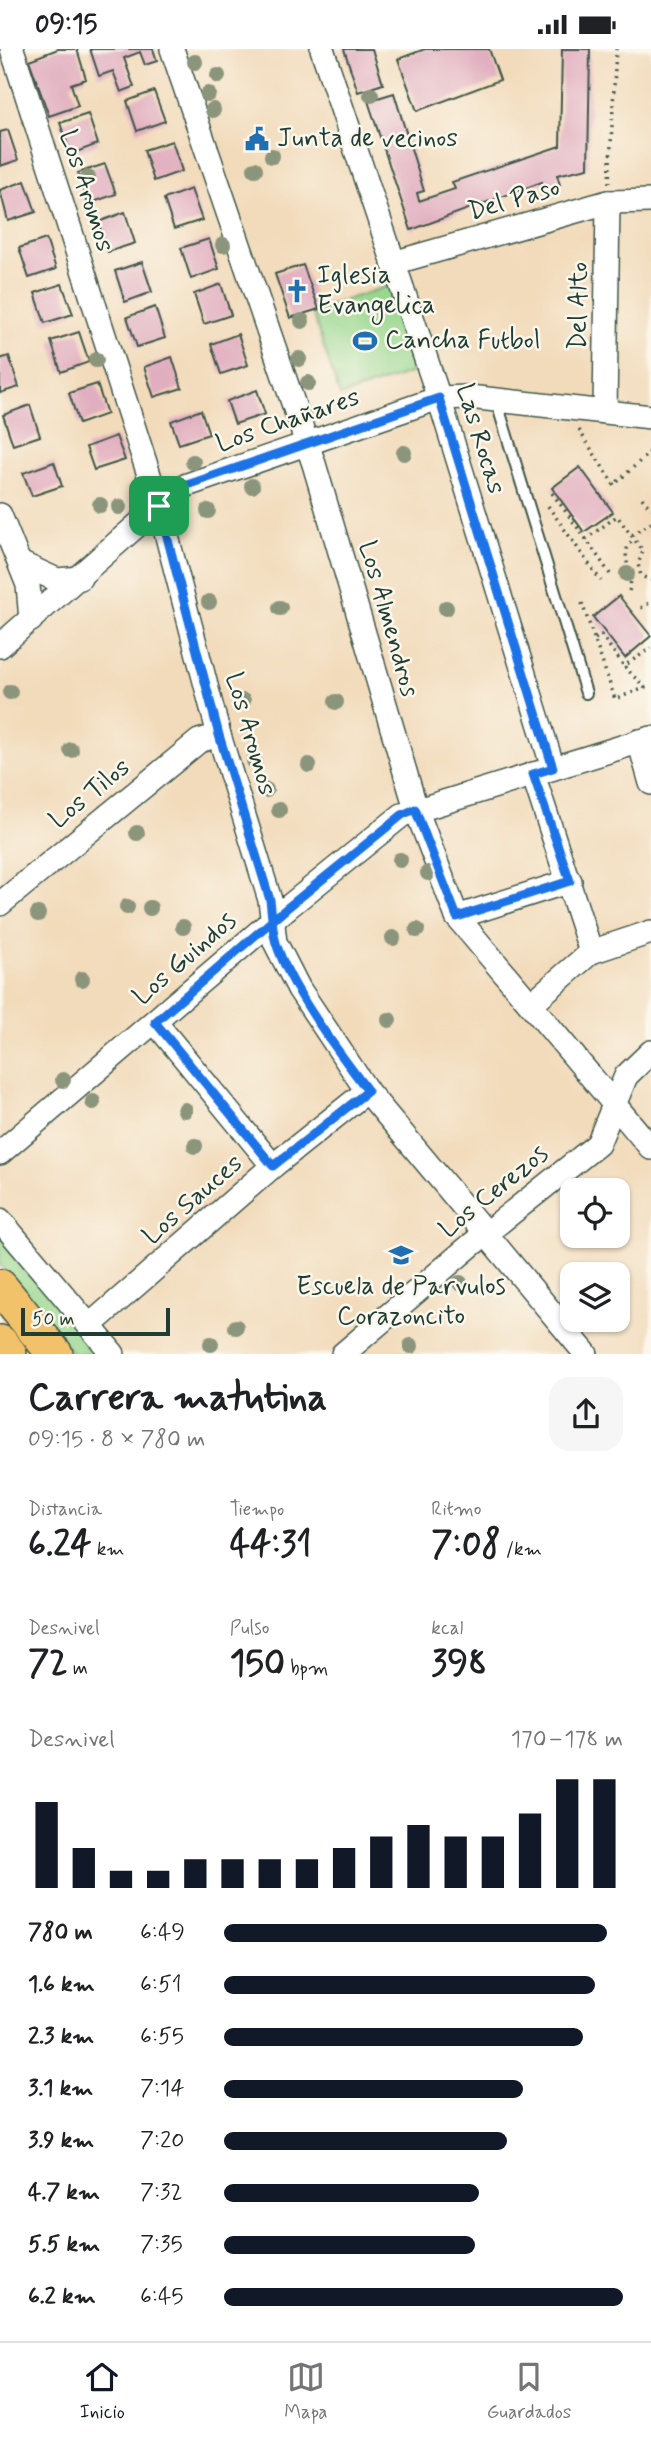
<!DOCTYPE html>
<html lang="es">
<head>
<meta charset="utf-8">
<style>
  body { margin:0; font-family:Mynerve,sans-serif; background:#f6f6f6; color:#202124; height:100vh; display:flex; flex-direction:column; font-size:26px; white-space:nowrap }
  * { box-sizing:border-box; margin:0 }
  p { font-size:23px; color:#757577 }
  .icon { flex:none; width:38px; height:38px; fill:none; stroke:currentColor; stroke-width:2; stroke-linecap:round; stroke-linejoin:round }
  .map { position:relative; height:1305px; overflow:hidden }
  .panel { display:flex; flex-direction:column; background:#fff; flex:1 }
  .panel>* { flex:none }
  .buttons { position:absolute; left:560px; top:1129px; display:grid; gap:14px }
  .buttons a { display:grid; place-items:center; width:70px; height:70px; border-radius:14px; background:#fff; box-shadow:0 2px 5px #0004; font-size:35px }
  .scale { position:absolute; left:21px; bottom:18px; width:149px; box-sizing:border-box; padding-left:7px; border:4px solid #1f3d34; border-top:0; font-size:19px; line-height:24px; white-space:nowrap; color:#1f3d34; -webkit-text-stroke:5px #fbf7ec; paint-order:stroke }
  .pin { position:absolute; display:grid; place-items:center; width:60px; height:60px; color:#fff; margin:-30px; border-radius:14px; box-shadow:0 4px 10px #0006 }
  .round { display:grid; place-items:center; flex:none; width:74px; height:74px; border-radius:21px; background:#f6f6f6 }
  .head { display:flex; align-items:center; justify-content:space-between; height:119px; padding:0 28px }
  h1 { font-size:38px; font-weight:700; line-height:52px }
  .metrics { display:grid; grid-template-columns:repeat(3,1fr); gap:10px; height:119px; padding:7px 28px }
  .metrics div { display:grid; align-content:center }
  .metrics b { font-size:35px; font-weight:700 }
  .metrics small { font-size:19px; font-weight:400 }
  .metrics p { font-size:19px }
  .chart { height:196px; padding:14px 28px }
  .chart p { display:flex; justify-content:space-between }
  .chart svg { width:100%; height:126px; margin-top:7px; stroke:#111827; stroke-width:6 }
  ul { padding:0 28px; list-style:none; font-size:23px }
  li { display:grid; grid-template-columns:112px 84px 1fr; align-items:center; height:52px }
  li i { height:18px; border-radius:9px; background:#111827 }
  .status { display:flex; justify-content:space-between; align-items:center; height:49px; padding:0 35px; background:#fff; direction:ltr }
  .status svg { height:19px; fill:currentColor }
  .tabs { display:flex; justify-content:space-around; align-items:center; height:98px; border-top:2px solid #e0e0e0; background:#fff; font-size:19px; color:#757577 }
  .tabs a { display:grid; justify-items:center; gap:4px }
  .tabs .on { color:#111827 }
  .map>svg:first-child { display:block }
</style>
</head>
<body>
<div class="status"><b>09:15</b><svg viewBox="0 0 49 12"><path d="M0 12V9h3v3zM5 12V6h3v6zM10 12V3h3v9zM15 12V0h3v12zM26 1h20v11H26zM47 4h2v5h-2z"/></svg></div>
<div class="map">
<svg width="651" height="1305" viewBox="0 0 651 1305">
  <rect width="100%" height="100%" fill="#fbf7ec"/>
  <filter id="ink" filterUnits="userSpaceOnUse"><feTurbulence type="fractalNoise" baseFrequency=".0143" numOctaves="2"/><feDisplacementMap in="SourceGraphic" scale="14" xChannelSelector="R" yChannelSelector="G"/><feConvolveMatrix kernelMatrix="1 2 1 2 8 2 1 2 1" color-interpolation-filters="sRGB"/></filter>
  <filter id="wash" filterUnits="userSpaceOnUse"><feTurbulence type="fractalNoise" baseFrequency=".00686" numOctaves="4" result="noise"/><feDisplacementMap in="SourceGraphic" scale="28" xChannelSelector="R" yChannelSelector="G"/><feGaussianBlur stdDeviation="1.57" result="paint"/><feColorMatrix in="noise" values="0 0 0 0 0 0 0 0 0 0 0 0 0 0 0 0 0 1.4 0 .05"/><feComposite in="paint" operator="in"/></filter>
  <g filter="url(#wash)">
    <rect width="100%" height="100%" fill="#f2dbbb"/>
    <g fill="#97d78d" stroke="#5b8a60" stroke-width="2">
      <polygon points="391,236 419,321 340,347 312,262"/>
      <polygon points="0,1185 101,1305 73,1305 0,1216"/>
    </g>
    <g id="blocks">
      <g fill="#e1aebf">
        <polygon points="58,0 77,0 86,30 71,35 78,57 49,67 29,11"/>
        <polygon points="90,0 153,0 157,12 145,16 140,3 124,9 134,38 121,43 113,22 99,27"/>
        <polygon points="344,0 372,0 383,35 358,43"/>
        <polygon points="425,0 489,0 500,31 417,62 398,10"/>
        <polygon points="562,0 590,0 588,119 557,126 560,136 546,143 542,133 411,181 368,52 394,44 424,142 417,144 419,152 455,140 452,133 560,97"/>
        <polygon points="154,42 165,72 137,82 127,52"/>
        <polygon points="88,65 98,95 71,105 60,74"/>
        <polygon points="8,81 18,111 0,117 0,83"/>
        <polygon points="172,92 182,122 154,132 144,101"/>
        <polygon points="105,115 116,145 88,155 78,124"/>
        <polygon points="25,132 36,163 8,172 0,141"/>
        <polygon points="191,140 202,171 174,180 164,150"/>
        <polygon points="125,163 135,194 108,203 98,173"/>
        <polygon points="46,190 56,220 29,229 19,199"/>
        <polygon points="209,190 219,220 191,230 181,199"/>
        <polygon points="142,213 152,243 125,253 115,222"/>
        <polygon points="303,216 319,260 290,269 275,225"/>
        <polygon points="62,235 73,265 45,274 35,244"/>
        <polygon points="221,235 231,266 204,275 194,245"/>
        <polygon points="155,258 165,289 137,298 127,268"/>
        <polygon points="79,283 89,313 61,323 51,292"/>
        <polygon points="238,285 248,316 221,325 211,295"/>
        <polygon points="9,307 19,338 0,344 0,310"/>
        <polygon points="172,308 182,339 154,348 144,318"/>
        <polygon points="97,335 107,365 79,375 69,344"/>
        <polygon points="257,341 265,365 235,375 227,352"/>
        <polygon points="30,356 40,387 13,396 3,366"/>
        <polygon points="201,361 209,385 179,395 171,372"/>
        <polygon points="116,387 125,411 94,421 86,398"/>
        <polygon points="54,413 62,437 32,447 23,424"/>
        <polygon points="580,418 613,463 584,483 552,439"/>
        <polygon points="619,547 651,587 625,609 593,568"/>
      </g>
    </g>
  </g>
  <g filter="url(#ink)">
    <use href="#blocks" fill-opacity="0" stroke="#3f5548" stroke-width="2"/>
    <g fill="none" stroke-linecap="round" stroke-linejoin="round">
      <g stroke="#3f5548" stroke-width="14">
        <polyline id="service" points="496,351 586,644"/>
      </g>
      <g stroke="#3f5548" stroke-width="26">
        <g id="minor">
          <polyline points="12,0 159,457 219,686 270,851 275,893 299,940 367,1042 586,1305"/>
          <polyline points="172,0 314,415 416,760 457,868 651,1099"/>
          <polyline points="322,0 439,349 553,719"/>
          <polyline points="393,214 608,153 651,152"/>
          <polyline points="605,362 608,153"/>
          <polyline points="0,466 28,536 31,571"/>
          <polyline points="20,514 57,531 80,529"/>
          <polyline points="0,597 159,457 187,436 439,349 469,348 651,368"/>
          <polyline points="639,692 651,734"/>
          <polyline points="533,725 591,903"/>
          <polyline points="0,855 199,692 219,686"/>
          <polyline points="457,868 570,832"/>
          <polyline points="531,955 591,903 651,883"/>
          <polyline points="155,973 273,1117"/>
          <polyline points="0,1104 287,859 402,766 651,689"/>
          <polyline points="0,1171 113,1305"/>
          <polyline points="89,1277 273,1117 367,1042"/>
          <polyline points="343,1305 470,1197 598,1095 626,1027 651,1003"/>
        </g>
      </g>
      <g stroke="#3f5548" stroke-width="38">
        <g id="primary">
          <polyline points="0,1238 55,1305"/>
          <polyline points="0,1294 9,1305"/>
        </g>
      </g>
      <g stroke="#3f5548" stroke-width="3.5" stroke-dasharray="2 5" stroke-linecap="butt">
        <polyline points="609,134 616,0"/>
        <polyline points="579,381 614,436 651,402"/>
        <polyline points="552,444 586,490"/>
        <polyline points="642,449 651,460"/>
        <polyline points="548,457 601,532"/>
        <polyline points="632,486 651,474"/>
        <polyline points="610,525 586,490 617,467 643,502 638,515 641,527 651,531"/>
        <path d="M 629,542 C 636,522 616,506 634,490"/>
        <polyline points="582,554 615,650 645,639 624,617 651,599"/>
        <polyline points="641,559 651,553"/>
        <polyline points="595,590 601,586 624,617"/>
      </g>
      <use href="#service" stroke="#fff" stroke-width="10"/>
      <use href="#minor" stroke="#fff" stroke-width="23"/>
      <use href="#primary" stroke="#f2c26a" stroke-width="35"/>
    </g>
    <g fill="#8b957b">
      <circle cx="195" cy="13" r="8"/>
      <circle cx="218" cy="27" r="8"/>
      <circle cx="208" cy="45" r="8"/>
      <circle cx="371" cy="46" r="8"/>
      <circle cx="213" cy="61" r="8"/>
      <circle cx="272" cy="107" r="8"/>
      <circle cx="255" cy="120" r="8"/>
      <circle cx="88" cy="129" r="8"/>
      <circle cx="223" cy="196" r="8"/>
      <circle cx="302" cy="272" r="8"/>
      <circle cx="299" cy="310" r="8"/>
      <circle cx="96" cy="311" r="8"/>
      <circle cx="308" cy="334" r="8"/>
      <circle cx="404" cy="404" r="8"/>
      <circle cx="193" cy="413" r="8"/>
      <circle cx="252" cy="437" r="8"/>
      <circle cx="100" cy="456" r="8"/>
      <circle cx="119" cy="458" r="8"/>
      <circle cx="208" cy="462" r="8"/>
      <circle cx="627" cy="525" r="8"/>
      <circle cx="209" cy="553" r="8"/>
      <circle cx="280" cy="559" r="8"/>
      <circle cx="446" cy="559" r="8"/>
      <circle cx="10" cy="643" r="8"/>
      <circle cx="243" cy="652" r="8"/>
      <circle cx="336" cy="653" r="8"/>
      <circle cx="71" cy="701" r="8"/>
      <circle cx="254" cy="712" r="8"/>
      <circle cx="309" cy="716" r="8"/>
      <circle cx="266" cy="741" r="8"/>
      <circle cx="279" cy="761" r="8"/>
      <circle cx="137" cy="784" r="8"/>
      <circle cx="400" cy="811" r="8"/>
      <circle cx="428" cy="824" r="8"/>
      <circle cx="127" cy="858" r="8"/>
      <circle cx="150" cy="859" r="8"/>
      <circle cx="38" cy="865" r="8"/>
      <circle cx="183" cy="878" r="8"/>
      <circle cx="417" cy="881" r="8"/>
      <circle cx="393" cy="889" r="8"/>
      <circle cx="82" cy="930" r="8"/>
      <circle cx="389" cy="971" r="8"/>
      <circle cx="63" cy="1031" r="8"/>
      <circle cx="93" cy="1053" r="8"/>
      <circle cx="185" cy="1061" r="8"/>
      <circle cx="195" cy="1097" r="8"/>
      <circle cx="460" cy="1234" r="8"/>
      <circle cx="236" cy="1278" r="8"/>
      <circle cx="211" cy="1295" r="8"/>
      <circle cx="411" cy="1297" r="8"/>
    </g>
  </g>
  <g fill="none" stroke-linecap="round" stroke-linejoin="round" filter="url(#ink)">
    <g stroke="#fff" stroke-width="14">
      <path id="route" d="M 159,457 L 219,686 L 270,851 C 272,865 272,881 276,894 C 291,941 338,1002 368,1042 L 273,1117 L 155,973 L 273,871 L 287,859 L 402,766 L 415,760 L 457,868 L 570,832 L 533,725 L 553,719 L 439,349 L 187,436 L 159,457"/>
    </g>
    <use href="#route" stroke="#1a73e8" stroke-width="9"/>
  </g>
  <defs>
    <g id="civic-bare" transform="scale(1.89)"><path d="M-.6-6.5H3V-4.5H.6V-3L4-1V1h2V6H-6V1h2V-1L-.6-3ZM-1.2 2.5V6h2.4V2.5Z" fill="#1f6fb2" stroke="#fbf7ec" stroke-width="2.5" paint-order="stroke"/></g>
    <g id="church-bare" transform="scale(1.89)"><path d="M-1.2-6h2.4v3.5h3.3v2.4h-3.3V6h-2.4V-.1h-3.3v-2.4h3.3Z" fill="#1f6fb2" stroke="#fbf7ec" stroke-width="2.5" paint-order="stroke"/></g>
    <g id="stadium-bare" transform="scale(1.89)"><path d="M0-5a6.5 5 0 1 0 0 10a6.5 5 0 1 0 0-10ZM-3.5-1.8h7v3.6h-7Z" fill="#1f6fb2" stroke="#fbf7ec" stroke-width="2.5" paint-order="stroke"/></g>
    <g id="school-bare" transform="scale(1.89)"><path d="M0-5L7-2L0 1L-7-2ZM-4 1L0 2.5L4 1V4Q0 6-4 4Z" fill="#1f6fb2" stroke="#fbf7ec" stroke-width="2.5" paint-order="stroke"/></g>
  </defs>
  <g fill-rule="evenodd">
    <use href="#civic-bare" x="257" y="90"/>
    <use href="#church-bare" x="297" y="242"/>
    <use href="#stadium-bare" x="365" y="292"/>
    <use href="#school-bare" x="401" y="1206"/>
  </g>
  <g text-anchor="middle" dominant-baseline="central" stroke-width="5" stroke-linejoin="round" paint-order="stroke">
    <g font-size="26" fill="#1f3d34" stroke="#fbf7ec" text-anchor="start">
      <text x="277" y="90">Junta de vecinos</text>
      <text x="317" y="227">Iglesia<tspan x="317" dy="30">Evangelica</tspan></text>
      <text x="385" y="292">Cancha Futbol</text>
      <text x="401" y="1238" text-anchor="middle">Escuela de Parvulos<tspan x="401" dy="30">Corazoncito</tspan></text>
    </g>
    <g font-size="26" fill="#1f3d34" stroke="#fbf7ec">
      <text transform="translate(86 142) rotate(72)">Los Aromos</text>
      <text transform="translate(514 151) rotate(-16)">Del Paso</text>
      <text transform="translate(579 257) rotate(-89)">Del Alto</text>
      <text transform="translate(288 372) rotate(-19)">Los Chañares</text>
      <text transform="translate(480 390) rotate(73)">Las Rocas</text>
      <text transform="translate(388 570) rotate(74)">Los Almendros</text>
      <text transform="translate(250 685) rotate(74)">Los Aromos</text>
      <text transform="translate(90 745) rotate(-39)">Los Tilos</text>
      <text transform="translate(185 910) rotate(-41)">Los Guindos</text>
      <text transform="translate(494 1143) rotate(-39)">Los Cerezos</text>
      <text transform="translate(193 1151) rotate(-41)">Los Sauces</text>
    </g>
  </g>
</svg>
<div class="buttons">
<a><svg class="icon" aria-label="locate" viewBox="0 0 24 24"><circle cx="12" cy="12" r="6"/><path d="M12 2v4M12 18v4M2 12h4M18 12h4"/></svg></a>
<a><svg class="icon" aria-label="layers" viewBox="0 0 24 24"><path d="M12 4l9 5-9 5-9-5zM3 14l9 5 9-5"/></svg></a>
</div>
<div class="scale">50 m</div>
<div class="pin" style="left:159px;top:457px;background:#1e9e55"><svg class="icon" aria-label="arrive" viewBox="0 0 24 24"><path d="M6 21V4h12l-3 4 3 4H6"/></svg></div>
</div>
<section class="panel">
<div class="head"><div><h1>Carrera matutina</h1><p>09:15 · 8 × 780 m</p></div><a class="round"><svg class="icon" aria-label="share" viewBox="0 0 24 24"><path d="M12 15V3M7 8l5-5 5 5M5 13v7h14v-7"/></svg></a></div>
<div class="metrics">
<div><p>Distancia</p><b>6.24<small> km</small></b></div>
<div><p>Tiempo</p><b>44:31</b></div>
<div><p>Ritmo</p><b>7:08<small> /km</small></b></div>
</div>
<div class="metrics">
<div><p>Desnivel</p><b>72<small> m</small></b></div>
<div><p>Pulso</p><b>150<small> bpm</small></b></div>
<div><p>kcal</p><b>398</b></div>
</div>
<div class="chart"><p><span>Desnivel</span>170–178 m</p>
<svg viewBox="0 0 160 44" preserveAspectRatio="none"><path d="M5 44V14M15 44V30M25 44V38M35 44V38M45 44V34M55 44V34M65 44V34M75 44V34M85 44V30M95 44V26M105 44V22M115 44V26M125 44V26M135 44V18M145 44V6M155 44V6"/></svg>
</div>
<ul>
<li><b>780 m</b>6:49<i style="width:96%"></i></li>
<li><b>1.6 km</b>6:51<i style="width:93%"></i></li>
<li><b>2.3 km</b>6:55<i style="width:90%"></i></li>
<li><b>3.1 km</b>7:14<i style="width:75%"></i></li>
<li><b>3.9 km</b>7:20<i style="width:71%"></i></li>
<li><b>4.7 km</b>7:32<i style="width:64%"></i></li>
<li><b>5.5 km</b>7:35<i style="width:63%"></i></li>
<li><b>6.2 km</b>6:45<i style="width:100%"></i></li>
</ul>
</section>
<nav class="tabs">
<a class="on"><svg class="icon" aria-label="home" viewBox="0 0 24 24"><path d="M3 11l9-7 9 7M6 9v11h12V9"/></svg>Inicio</a>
<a><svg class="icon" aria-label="map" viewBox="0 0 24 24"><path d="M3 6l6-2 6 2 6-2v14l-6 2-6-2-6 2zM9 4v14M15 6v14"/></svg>Mapa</a>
<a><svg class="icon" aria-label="saved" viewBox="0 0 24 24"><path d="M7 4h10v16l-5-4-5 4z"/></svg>Guardados</a>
</nav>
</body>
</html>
